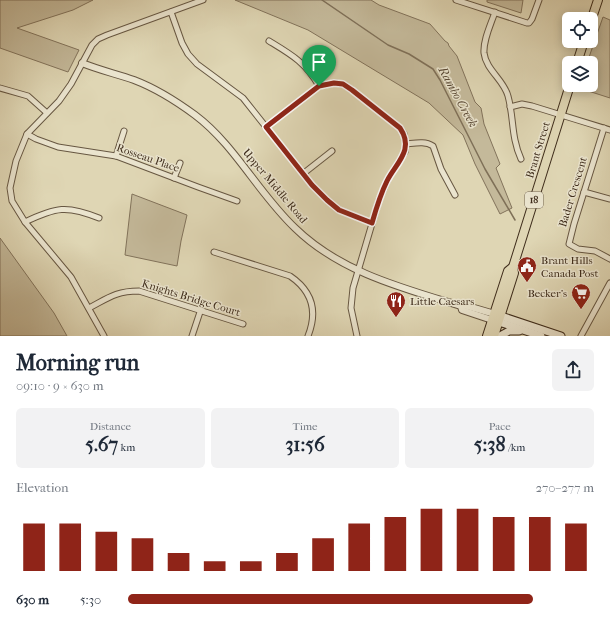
<!DOCTYPE html>
<html lang="en">
<head>
<meta charset="utf-8">
<style>
  body { margin:0; font-family:"IM FELL French Canon",serif; background:#f2f2f3; color:#1f2937; height:100vh; display:flex; flex-direction:column; font-size:15px; white-space:nowrap }
  * { box-sizing:border-box; margin:0 }
  p { font-size:13px; color:#747a83 }
  .icon { flex:none; width:22px; height:22px; fill:none; stroke:currentColor; stroke-width:2; stroke-linecap:round; stroke-linejoin:round }
  .map { position:relative; height:336px; overflow:hidden }
  .sheet { display:flex; flex-direction:column; background:#fff; flex:1 }
  .sheet>* { flex:none }
  .controls { position:absolute; left:562px; top:12px; display:grid; gap:8px }
  .controls a { display:grid; place-items:center; width:36px; height:36px; border-radius:6px; background:#fff; box-shadow:0 2px 10px #0003; font-size:20px }
  .pin { position:absolute; display:grid; place-items:center; width:34px; height:34px; color:#fff; margin:-41px -17px; border-radius:50% 50% 50% 0; rotate:-45deg; box-shadow:0 0 4px #0007 }
  .pin .icon { rotate:45deg }
  .round { display:grid; place-items:center; flex:none; width:42px; height:42px; border-radius:6px; background:#f2f2f3 }
  .overview { display:flex; align-items:center; justify-content:space-between; height:68px; padding:0 16px }
  h1 { font-size:22px; font-weight:800; line-height:30px }
  .metrics { display:grid; grid-template-columns:repeat(3,1fr); gap:6px; height:68px; padding:4px 16px }
  .metrics div { display:grid; align-content:center; border-radius:6px; background:#f2f2f3; text-align:center }
  .metrics b { font-size:20px; font-weight:800 }
  .metrics small { font-size:11px; font-weight:400 }
  .metrics p { font-size:11px }
  .chart { height:112px; padding:8px 16px }
  .chart p { display:flex; justify-content:space-between }
  .chart svg { width:100%; height:72px; margin-top:4px; stroke:#8f2418; stroke-width:6 }
  ul { padding:0 16px; list-style:none; font-size:13px }
  li { display:grid; grid-template-columns:64px 48px 1fr; align-items:center; height:30px }
  li i { height:10px; border-radius:5px; background:#8f2418 }
  .map>svg:first-child { display:block }
</style>
</head>
<body>
<div class="map">
<svg width="610" height="336" viewBox="0 0 610 336">
  <rect width="100%" height="100%" fill="#dfd6b4"/>
  <filter id="stains"><feTurbulence type="fractalNoise" baseFrequency=".005" numOctaves="4"/><feColorMatrix values="0 0 0 0 .2 0 0 0 0 .09 0 0 0 0 .02 0 0 0 .5 -.17"/></filter>
  <radialGradient id="worn" r=".72"><stop offset=".6" stop-color="#630" stop-opacity="0"/><stop offset="1" stop-color="#630" stop-opacity=".3"/></radialGradient>
  <g fill="#c4b99a" stroke="#82735b">
    <polygon points="0,0 93,0 73,10 17,28 79,50 68,72 0,48"/>
    <polygon points="235,0 371,0 379,5 430,24 445,41 448,43 449,46 457,56 475,102 481,108 484,124 500,164 496,168 512,208 500,214 475,164 463,135 429,103 308,30"/>
    <polygon points="487,0 523,0 521,13 487,2"/>
    <polygon points="603,17 610,20 610,98 579,88 580,85 591,85 591,63 587,63"/>
    <polygon points="132,194 187,215 181,241 177,266 125,255"/>
    <polygon points="0,238 54,313 67,336 0,336"/>
  </g>
  <g fill="none" stroke-linecap="round" stroke-linejoin="round">
    <polyline stroke="#7f7058" stroke-width="1.5" points="322,0 388,45 409,54 433,69 440,80 485,169 515,220"/>
    <g stroke="#675742" stroke-width="7">
      <g id="minor">
        <polyline points="456,0 527,23 529,23 532,19 539,0"/>
        <polyline points="171,12 182,43 188,54 197,64 243,98 312,185 327,200 339,210 372,223"/>
        <path d="M 495,12 C 491,24 483,40 484,53 C 486,70 504,80 508,96 C 514,118 511,137 521,159"/>
        <path d="M 269,41 C 292,55 305,62 319,86"/>
        <polyline points="0,88 28,96 47,113"/>
        <polyline points="510,107 522,104 532,106 610,130"/>
        <polyline points="266,127 319,86 334,83 343,84 352,90 400,128 404,134 406,144 405,152 388,179 379,200 353,288 351,308 357,336"/>
        <polyline points="604,128 574,224 569,244 578,249 595,251 610,259"/>
        <polyline points="27,134 36,139 58,147 116,156 198,187 237,201"/>
        <path d="M 406,144 C 416,143 425,141 433,146 L 441,169 L 455,195"/>
        <polyline points="116,156 124,131"/>
        <polyline points="304,173 332,151"/>
        <polyline points="174,178 180,163"/>
        <polyline points="584,192 610,199"/>
        <path d="M 25,222 C 56,207 67,205 99,218"/>
        <path d="M 214,252 L 290,276 C 312,291 318,311 308,336"/>
        <path d="M 89,308 C 108,298 116,291 139,291 L 243,324"/>
        <polyline points="104,336 71,277 25,222 12,201 10,188 16,161 27,134 59,101 71,84 92,45 98,39 107,35 203,0"/>
        <polyline points="192,336 200,312"/>
        <polyline points="581,336 610,283"/>
      </g>
    </g>
    <g stroke="#675742" stroke-width="8">
      <g id="tertiary">
        <path d="M 82,63 C 99,70 117,74 134,80 C 155,88 176,101 195,115 C 235,145 258,193 295,228 C 340,272 402,288 461,306 L 464,305 L 498,315"/>
        <polyline points="461,306 462,310 495,321"/>
      </g>
    </g>
    <g stroke="#3f2d1c" stroke-width="9">
      <g id="secondary">
        <polyline points="501,316 561,336"/>
        <polyline points="499,322 541,336"/>
        <polyline points="500,336 509,331 519,331"/>
      </g>
    </g>
    <g stroke="#3f2d1c" stroke-width="10">
      <g id="primary">
        <polyline points="591,21 598,0"/>
        <polyline points="577,63 584,41"/>
        <polyline points="487,336 508,271 513,267"/>
        <polyline points="494,336 514,273 513,267 570,85"/>
      </g>
    </g>
    <use href="#minor" stroke="#eae4ce" stroke-width="5"/>
    <use href="#tertiary" stroke="#eae4ce" stroke-width="6"/>
    <use href="#secondary" stroke="#eae4ce" stroke-width="7"/>
    <use href="#primary" stroke="#dfd6b4" stroke-width="8"/>
  </g>
  <g fill="none" stroke-linecap="round" stroke-linejoin="round">
    <g stroke="#fff" stroke-width="8">
      <path id="route" d="M 334,83 L 343,84 L 352,90 L 400,128 C 415,150 396,163 387,181 C 380,195 376,209 372,223 L 339,210 L 327,200 L 312,185 L 266,127 L 319,86 Z"/>
    </g>
    <use href="#route" stroke="#8f2418" stroke-width="5"/>
  </g>
  <defs>
    <g id="civic-pin" transform="scale(1)"><path d="M0 17L-7.5 6A9.5 9.5 0 1 1 7.5 6Z" fill="#8f2418" stroke="#eae4ce"/><path d="M-.6-6.5H3V-4.5H.6V-3L4-1V1h2V6H-6V1h2V-1L-.6-3ZM-1.2 2.5V6h2.4V2.5Z" fill="#fff"/></g>
    <g id="supermarket-pin" transform="scale(1)"><path d="M0 17L-7.5 6A9.5 9.5 0 1 1 7.5 6Z" fill="#8f2418" stroke="#eae4ce"/><path d="M-6-5.5h2.5l.6 2H6L4.5 2H-2.5L-4.4-4H-6ZM-1.5 3.2a1.3 1.3 0 1 0 .1 0ZM3 3.2a1.3 1.3 0 1 0 .1 0Z" fill="#fff"/></g>
    <g id="restaurant-pin" transform="scale(1)"><path d="M0 17L-7.5 6A9.5 9.5 0 1 1 7.5 6Z" fill="#8f2418" stroke="#eae4ce"/><path d="M-5-6h1v4h1v-4h1v4h1v-4h1v5L-1.5 .5V6h-2V.5L-5-1ZM5-6V6H3V1.5H1.5Q1.5-4 5-6Z" fill="#fff"/></g>
  </defs>
  <g fill-rule="evenodd">
    <use href="#civic-pin" x="527" y="266"/>
    <use href="#supermarket-pin" x="581" y="293"/>
    <use href="#restaurant-pin" x="396" y="301"/>
  </g>
  <g text-anchor="middle" dominant-baseline="central" stroke-width="3" stroke-linejoin="round" paint-order="stroke">
    <rect fill="#eae4ce" stroke="#726451" stroke-width="1" x="525" y="192" width="18" height="16" rx="3"/>
    <g font-size="10" font-weight="bold" fill="#3f2d1c">
      <text x="534" y="200">18</text>
    </g>
    <g font-size="11" fill="#3f2d1c" stroke="#eae4ce">
      <text transform="translate(538 150) rotate(-73)">Brant Street</text>
      <text transform="translate(148 158) rotate(19)">Rosseau Place</text>
      <text transform="translate(275 186) rotate(50)">Upper Middle Road</text>
      <text transform="translate(573 192) rotate(-73)">Bader Crescent</text>
      <text transform="translate(191 298) rotate(17)">Knights Bridge Court</text>
    </g>
    <g font-size="11" fill="#3f2d1c" stroke="#eae4ce" text-anchor="start">
      <text x="541" y="260">Brant Hills<tspan x="541" dy="13">Canada Post</tspan></text>
      <text x="567" y="293" text-anchor="end">Becker's</text>
      <text x="410" y="301">Little Caesars</text>
    </g>
    <g font-size="12" font-style="italic" fill="#5a4935" stroke="#eae4ce">
      <text transform="translate(458 97) rotate(61)">Rambo Creek</text>
    </g>
  </g>
  <rect width="100%" height="100%" filter="url(#stains)"/>
  <rect width="100%" height="100%" fill="url(#worn)"/>
</svg>
<div class="controls">
<a><svg class="icon" aria-label="locate" viewBox="0 0 24 24"><circle cx="12" cy="12" r="6"/><path d="M12 2v4M12 18v4M2 12h4M18 12h4"/></svg></a>
<a><svg class="icon" aria-label="layers" viewBox="0 0 24 24"><path d="M12 4l9 5-9 5-9-5zM3 14l9 5 9-5"/></svg></a>
</div>
<div class="pin" style="left:319px;top:86px;background:#1e9e55"><svg class="icon" aria-label="arrive" viewBox="0 0 24 24"><path d="M6 21V4h12l-3 4 3 4H6"/></svg></div>
</div>
<section class="sheet">
<div class="overview"><div><h1>Morning run</h1><p>09:10 · 9 × 630 m</p></div><a class="round"><svg class="icon" aria-label="share" viewBox="0 0 24 24"><path d="M12 15V3M7 8l5-5 5 5M5 13v7h14v-7"/></svg></a></div>
<div class="metrics">
<div><p>Distance</p><b>5.67<small> km</small></b></div>
<div><p>Time</p><b>31:56</b></div>
<div><p>Pace</p><b>5:38<small> /km</small></b></div>
</div>
<div class="chart"><p><span>Elevation</span>270–277 m</p>
<svg viewBox="0 0 160 44" preserveAspectRatio="none"><path d="M5 44V15M15 44V15M25 44V20M35 44V24M45 44V33M55 44V38M65 44V38M75 44V33M85 44V24M95 44V15M105 44V11M115 44V6M125 44V6M135 44V11M145 44V11M155 44V15"/></svg>
</div>
<ul>
<li><b>630 m</b>5:30<i style="width:87%"></i></li>
</ul>
</section>
</body>
</html>
